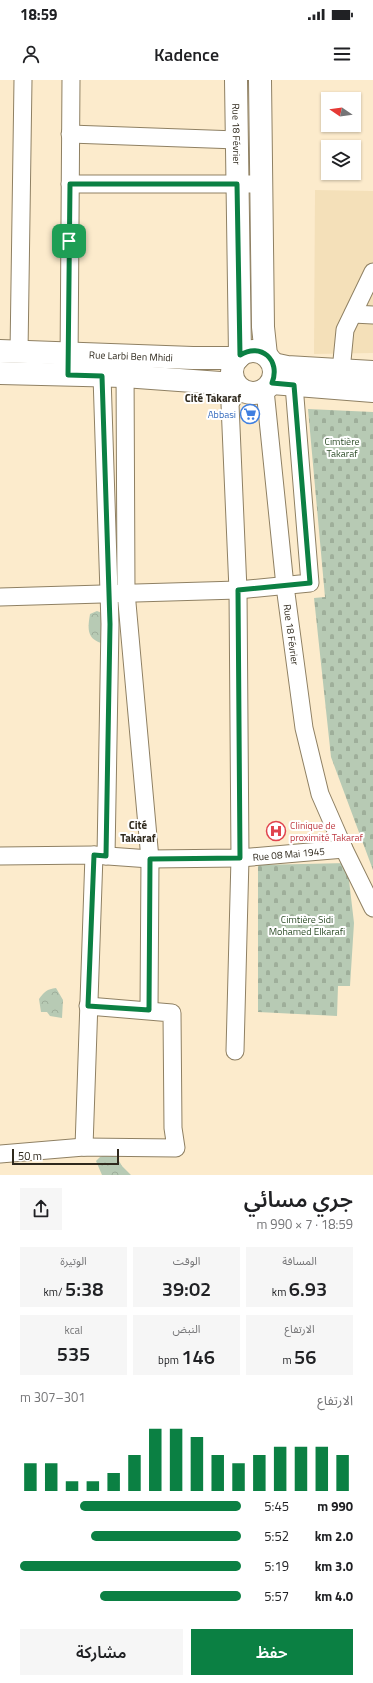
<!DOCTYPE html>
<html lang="ar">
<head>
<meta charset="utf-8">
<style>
  body { margin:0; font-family:"Titillium Web","Noto Sans Arabic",sans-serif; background:#f6f6f6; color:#202124; direction:rtl; height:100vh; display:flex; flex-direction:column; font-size:15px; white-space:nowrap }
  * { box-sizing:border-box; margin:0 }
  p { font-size:13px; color:#757577 }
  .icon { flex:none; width:22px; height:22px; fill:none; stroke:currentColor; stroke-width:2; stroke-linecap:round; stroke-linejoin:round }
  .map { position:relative; height:1095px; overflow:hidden; direction:ltr }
  .side { display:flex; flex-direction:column; background:#fff; flex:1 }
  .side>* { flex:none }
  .needle { width:26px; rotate:283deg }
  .tools { position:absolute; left:321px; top:12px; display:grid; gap:8px }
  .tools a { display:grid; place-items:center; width:40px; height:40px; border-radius:0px; background:#fff; box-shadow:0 1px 3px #0004; font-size:20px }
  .scale { position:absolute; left:12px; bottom:10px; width:107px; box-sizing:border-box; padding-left:4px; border:2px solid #2f291d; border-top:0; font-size:11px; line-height:14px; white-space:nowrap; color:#2f291d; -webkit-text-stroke:3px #fff; paint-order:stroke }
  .pin { position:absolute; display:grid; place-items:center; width:34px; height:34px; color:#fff; margin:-17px; border-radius:8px; box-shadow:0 2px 6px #0006 }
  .round { display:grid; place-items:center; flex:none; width:42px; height:42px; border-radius:0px; background:#f6f6f6 }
  .overview { display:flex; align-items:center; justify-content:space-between; height:68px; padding:0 20px }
  h1 { font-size:22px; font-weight:600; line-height:30px }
  .metrics { display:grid; grid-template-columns:repeat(3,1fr); gap:6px; height:68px; padding:4px 20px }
  .metrics div { display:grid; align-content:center; border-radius:0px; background:#f6f6f6; text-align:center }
  .metrics b { font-size:20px; font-weight:600 }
  .metrics small { font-size:11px; font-weight:400 }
  .metrics p { font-size:11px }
  .chart { height:112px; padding:8px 20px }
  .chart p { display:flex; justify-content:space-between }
  .chart svg { width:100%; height:72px; margin-top:4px; stroke:#0b8043; stroke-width:6 }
  .action { display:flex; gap:8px; margin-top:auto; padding:8px 20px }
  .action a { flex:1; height:46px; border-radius:0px; background:#0b8043; color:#fff; font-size:16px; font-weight:600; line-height:46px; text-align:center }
  .action a+a { background:#f6f6f6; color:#202124 }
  ul { padding:0 20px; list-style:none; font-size:13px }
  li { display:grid; grid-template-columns:64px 48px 1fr; align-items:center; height:30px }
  li i { height:10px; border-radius:5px; background:#0b8043 }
  .status { display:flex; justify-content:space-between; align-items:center; height:28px; padding:0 20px; background:#fff; direction:ltr }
  .status svg { height:11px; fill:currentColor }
  header { display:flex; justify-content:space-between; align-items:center; height:52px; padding:0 20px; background:#fff; font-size:18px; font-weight:600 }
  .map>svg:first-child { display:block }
</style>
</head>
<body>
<div class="status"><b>18:59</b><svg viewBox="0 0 49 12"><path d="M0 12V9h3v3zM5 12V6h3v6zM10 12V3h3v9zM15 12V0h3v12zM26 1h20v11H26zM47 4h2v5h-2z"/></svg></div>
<header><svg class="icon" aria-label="menu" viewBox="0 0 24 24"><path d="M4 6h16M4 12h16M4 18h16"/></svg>Kadence<svg class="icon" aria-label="person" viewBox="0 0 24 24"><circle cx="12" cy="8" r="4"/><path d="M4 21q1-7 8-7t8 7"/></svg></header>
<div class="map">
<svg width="373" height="1095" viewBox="0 0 373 1095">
  <defs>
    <pattern id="forest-crowns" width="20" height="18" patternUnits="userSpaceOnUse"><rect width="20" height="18" fill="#b7cab4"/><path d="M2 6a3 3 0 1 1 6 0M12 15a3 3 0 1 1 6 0" fill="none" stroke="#9eae9a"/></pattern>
    <pattern id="cemetery-stones" width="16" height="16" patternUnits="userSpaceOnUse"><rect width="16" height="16" fill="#b7cab4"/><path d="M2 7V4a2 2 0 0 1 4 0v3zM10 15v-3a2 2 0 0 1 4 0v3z" fill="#9eae9a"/></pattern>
  </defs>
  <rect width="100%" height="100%" fill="#fcebcc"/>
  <polygon fill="#f4e0b9" points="315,110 373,111 373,273 314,274"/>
  <g fill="url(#forest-crowns)">
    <path d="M 97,531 L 102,533 L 105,558 L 101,563 C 86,558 88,547 90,534 Z"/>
    <path d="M 56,908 L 63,920 L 62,938 L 50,936 L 47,932 L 41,932 L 39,919 C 44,912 47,909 56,908 Z"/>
    <polygon points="107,1074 116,1076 122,1086 131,1095 102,1095 96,1081 100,1077"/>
  </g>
  <g fill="url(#cemetery-stones)">
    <polygon points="308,329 373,332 373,790 331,677 314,518 325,517"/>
    <polygon points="347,783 354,843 350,906 338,906 337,936 258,932 258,785"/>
  </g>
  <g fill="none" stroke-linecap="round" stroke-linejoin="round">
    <g stroke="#8f8063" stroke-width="19">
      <g id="street">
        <polyline points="70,54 237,60"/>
        <polyline points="70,104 261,104"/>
        <polyline points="353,234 373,235"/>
        <polyline points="19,272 23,0"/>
        <polyline points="103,284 102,296 110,544 106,776"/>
        <polyline points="125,285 126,512 150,779 149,930"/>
        <polyline points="69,286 71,0"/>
        <polyline points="340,301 345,250 373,192"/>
        <path id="s1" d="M 265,310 L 285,506 L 304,648 L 320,714 L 344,769 L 373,828"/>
        <polyline points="0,517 238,510 310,503 294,305"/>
        <path id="s2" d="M 0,776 L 94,775 L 150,779 L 240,778 L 344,769"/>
        <polyline points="235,971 240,778 238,510 230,324 239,307"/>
        <polyline points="84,1067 94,775"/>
        <polyline points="0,1074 84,1067 176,1068 173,1048 172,933 88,926"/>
      </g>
    </g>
    <g stroke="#8f8063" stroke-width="24">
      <g id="secondary">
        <path id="s3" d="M 236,0 L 240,275"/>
        <polyline points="260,0 263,247 266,275"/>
        <circle cx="253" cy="292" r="21"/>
        <path id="s4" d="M 0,271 L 193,278 L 238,278"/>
        <polyline points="273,284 287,287 373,292"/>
        <polyline points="0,293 124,296 234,304"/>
        <polyline points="272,303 373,311"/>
      </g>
    </g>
    <use href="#street" stroke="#fff" stroke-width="17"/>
    <use href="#secondary" stroke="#fff" stroke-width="22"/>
  </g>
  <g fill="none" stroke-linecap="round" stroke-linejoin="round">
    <g stroke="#fff" stroke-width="8">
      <path id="route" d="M 70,104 L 237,104 L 240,275 C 261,262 281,280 272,303 L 294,305 L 310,503 L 238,510 L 240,778 L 150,779 L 149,930 L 88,926 L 94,775 L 106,776 L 110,544 L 102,296 L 68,295 Z"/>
    </g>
    <use href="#route" stroke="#0b8043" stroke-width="5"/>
  </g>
  <defs>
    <g id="supermarket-ring" transform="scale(1)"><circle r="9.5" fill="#fff" stroke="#3f7fe0" stroke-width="1.5"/><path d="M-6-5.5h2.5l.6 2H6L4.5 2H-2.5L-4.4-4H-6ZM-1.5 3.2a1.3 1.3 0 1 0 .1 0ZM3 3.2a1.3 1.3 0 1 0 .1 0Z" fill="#3f7fe0"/></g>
    <g id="hospital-ring" transform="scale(1)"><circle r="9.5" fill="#fff" stroke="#e0444e" stroke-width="1.5"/><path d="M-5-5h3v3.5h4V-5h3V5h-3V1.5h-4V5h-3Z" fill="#e0444e"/></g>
  </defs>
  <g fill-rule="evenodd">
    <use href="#supermarket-ring" x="250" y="334"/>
    <use href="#hospital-ring" x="276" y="751"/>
  </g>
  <g text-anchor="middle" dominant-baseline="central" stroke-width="4" stroke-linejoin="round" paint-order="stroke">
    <g font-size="10" fill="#2f291d" stroke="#fff">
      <text stroke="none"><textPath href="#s3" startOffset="54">Rue 18 Février</textPath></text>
      <text stroke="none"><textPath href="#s4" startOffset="131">Rue Larbi Ben Mhidi</textPath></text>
      <text stroke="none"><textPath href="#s1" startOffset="246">Rue 18 Février</textPath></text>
      <text stroke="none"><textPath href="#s2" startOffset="289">Rue 08 Mai 1945</textPath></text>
    </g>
    <g font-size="10" fill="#366cbe" stroke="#fff" text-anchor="end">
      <text x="236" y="334">Abbasi</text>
    </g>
    <g font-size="10" fill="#2c4c27" stroke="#fff">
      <text x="342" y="361">Cimtière<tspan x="342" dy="12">Takaraf</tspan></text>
      <text x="307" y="839">Cimtière Sidi<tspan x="307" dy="12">Mohamed Elkarafi</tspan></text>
    </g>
    <g font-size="10" fill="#be3a42" stroke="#fff" text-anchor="start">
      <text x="290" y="745">Clinique de<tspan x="290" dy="12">proximité Takaraf</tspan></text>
    </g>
    <g font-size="11" font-weight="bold" fill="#2f291d" stroke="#fff">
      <text x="213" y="318">Cité Takaraf</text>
      <text x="138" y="745">Cité<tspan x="138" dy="13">Takaraf</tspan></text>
    </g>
  </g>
</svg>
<div class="tools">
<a><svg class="needle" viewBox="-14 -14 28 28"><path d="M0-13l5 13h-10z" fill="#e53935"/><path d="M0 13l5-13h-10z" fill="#757577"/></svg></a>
<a><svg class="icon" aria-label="layers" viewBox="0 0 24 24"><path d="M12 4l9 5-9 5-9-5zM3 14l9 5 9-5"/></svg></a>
</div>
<div class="scale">50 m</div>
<div class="pin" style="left:69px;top:161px;background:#1e9e55"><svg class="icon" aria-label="arrive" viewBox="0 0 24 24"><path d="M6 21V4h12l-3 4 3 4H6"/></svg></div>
</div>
<section class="side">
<div class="overview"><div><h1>جري مسائي</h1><p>18:59 · 7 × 990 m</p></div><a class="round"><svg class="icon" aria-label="share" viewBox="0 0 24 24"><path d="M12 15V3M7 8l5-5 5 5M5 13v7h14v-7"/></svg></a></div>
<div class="metrics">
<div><p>المسافة</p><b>6.93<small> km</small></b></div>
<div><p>الوقت</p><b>39:02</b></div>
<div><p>الوتيرة</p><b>5:38<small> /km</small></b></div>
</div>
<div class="metrics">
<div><p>الارتفاع</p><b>56<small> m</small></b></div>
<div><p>النبض</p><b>146<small> bpm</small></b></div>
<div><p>kcal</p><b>535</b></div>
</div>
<div class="chart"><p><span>الارتفاع</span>301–307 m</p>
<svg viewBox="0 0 160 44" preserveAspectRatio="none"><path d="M5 44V27M15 44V27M25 44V38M35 44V38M45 44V33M55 44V22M65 44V6M75 44V6M85 44V11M95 44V22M105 44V27M115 44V22M125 44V17M135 44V17M145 44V17M155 44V22"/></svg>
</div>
<ul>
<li><b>990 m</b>5:45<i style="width:73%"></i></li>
<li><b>2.0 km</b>5:52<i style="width:68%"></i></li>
<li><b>3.0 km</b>5:19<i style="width:100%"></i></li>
<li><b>4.0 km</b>5:57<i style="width:64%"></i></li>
</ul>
<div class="action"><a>حفظ</a><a>مشاركة</a></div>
</section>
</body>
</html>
